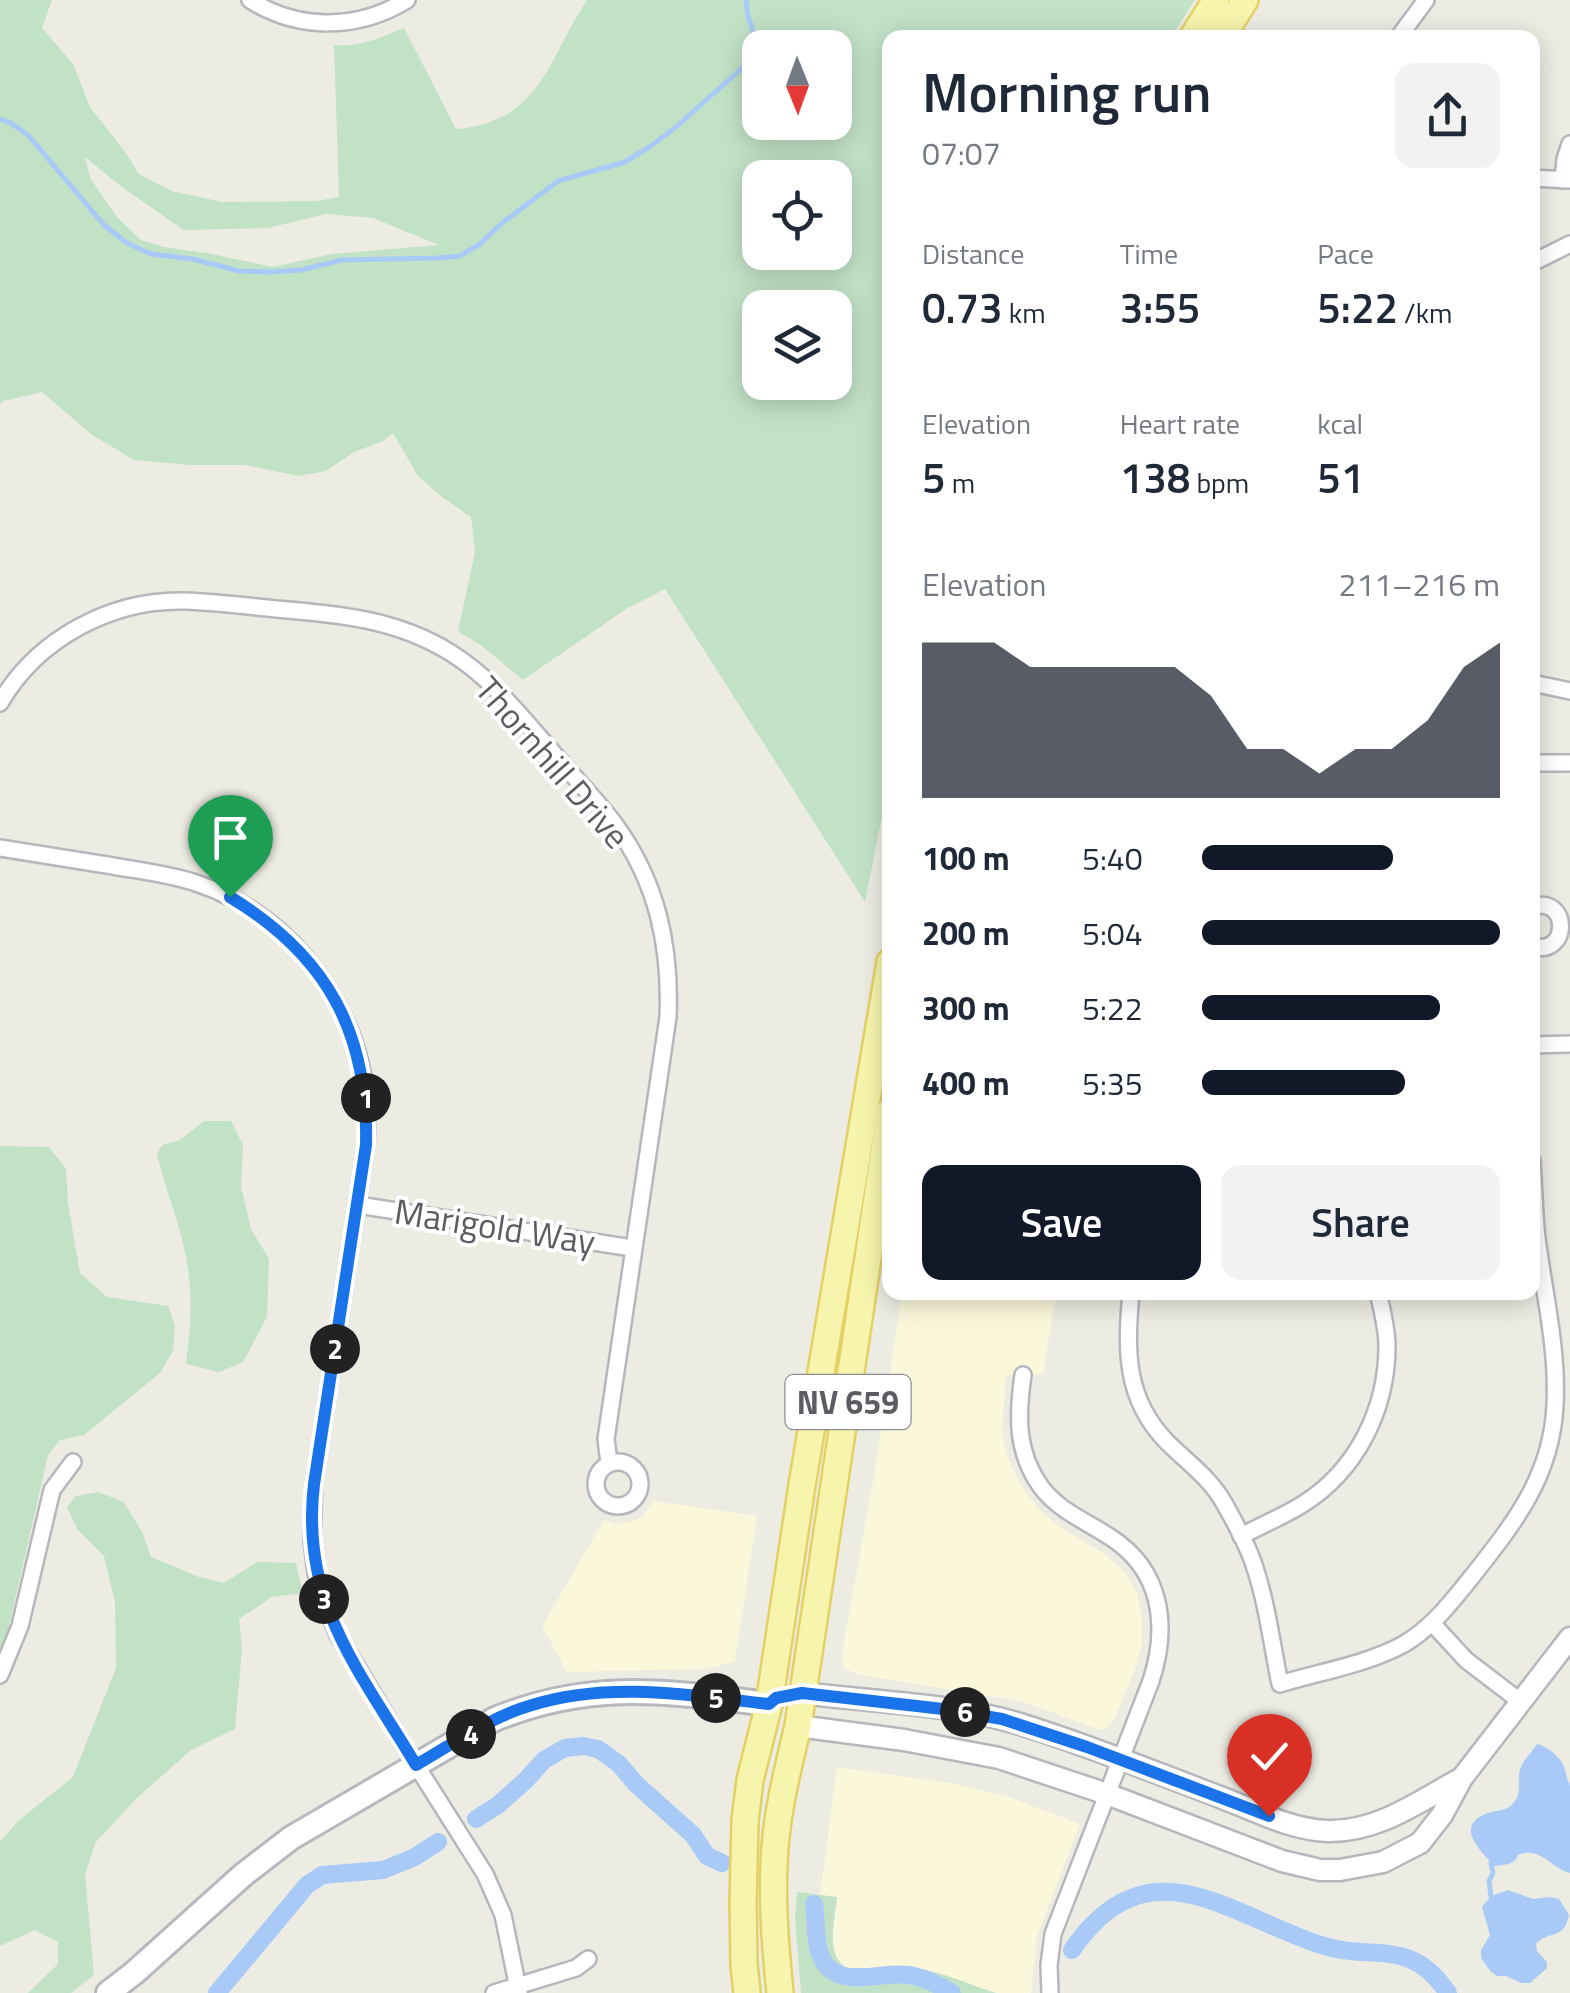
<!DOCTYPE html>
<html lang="en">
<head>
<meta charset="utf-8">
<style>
  body { margin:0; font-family:"Titillium Web",sans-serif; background:#f2f2f3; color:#1f2937; height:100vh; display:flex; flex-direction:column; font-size:38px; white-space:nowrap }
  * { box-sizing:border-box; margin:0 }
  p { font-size:32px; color:#747a83 }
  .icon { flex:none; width:55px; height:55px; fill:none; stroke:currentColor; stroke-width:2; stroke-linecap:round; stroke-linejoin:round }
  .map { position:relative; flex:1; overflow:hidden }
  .panel { position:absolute; left:882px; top:30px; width:658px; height:1270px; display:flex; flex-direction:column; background:#fff; border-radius:20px; box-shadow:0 5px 25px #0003 }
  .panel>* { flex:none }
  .needle { width:65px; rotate:179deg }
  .controls { position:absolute; left:742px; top:30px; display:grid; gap:20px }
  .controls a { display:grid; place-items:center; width:110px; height:110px; border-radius:20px; background:#fff; box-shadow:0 5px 25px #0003; font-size:50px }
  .pin { position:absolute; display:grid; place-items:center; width:85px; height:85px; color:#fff; margin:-102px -42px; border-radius:50% 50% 50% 0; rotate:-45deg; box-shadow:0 0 10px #0007 }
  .pin .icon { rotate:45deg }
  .km { position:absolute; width:50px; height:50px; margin:-25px; border-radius:50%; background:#222; color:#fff; font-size:28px; line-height:50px; text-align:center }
  .round { display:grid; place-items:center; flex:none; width:105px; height:105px; border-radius:20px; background:#f2f2f3 }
  .summary { display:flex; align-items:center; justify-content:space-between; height:170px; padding:0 40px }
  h1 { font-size:55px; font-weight:600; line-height:75px }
  .metrics { display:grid; grid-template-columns:repeat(3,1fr); gap:15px; height:170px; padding:10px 40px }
  .metrics div { display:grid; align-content:center }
  .metrics b { font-size:42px; font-weight:600 }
  .metrics small { font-size:28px; font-weight:400 }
  .metrics p { font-size:28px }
  .chart { height:280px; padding:20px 40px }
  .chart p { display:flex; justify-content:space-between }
  .chart svg { width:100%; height:180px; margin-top:10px; fill:#111827; opacity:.7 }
  .cta { display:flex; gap:20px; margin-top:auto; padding:20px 40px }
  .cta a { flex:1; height:115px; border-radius:20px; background:#111827; color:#fff; font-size:40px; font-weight:600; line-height:115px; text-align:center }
  .cta a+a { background:#f2f2f3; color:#1f2937 }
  ul { padding:0 40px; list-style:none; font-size:32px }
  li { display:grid; grid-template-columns:160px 120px 1fr; align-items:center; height:75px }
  li i { height:25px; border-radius:12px; background:#111827 }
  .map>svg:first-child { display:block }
</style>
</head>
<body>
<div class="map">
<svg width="1570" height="1993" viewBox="0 0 1570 1993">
  <rect width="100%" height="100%" fill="#ecece3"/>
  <g fill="#faf7da">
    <polygon points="902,1293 1055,1293 1056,1295 1043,1374 1006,1375 1002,1434 1009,1461 1023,1489 1040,1510 1061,1528 1102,1552 1125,1573 1137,1593 1142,1619 1142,1645 1133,1674 1113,1722 1104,1730 1094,1728 1021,1701 856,1674 845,1668 842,1662 843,1647 874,1476"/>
    <polygon points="653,1501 757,1516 735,1662 705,1669 567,1672 542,1626 604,1520 615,1524 630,1522 643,1516"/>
    <polygon points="837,1767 956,1784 1006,1796 1080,1824 1037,1936 1031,1993 996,1993 923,1970 911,1968 860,1972 849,1969 838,1961 832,1940 837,1898 820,1895"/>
  </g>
  <g fill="#c2e2c6" fill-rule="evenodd">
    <path d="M 0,0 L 52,0 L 42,28 L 73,64 L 90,107 L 126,153 L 139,174 L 172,191 L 222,202 L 317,201 L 339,197 L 334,45 C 358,48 382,37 404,28 L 456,129 C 542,121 547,60 587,0 L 1195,0 L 1171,37 L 890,38 L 890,775 L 865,902 L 665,589 L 626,609 L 523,680 L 482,646 L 458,631 L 475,552 L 471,517 L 442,497 L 418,476 L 393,433 L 383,441 L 354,452 L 326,471 L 298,476 L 245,465 L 191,465 L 134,460 L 92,435 L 42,392 L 3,401 L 0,404 ZM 760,48 L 835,48 L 835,122 L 760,122 ZM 85,157 L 123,188 L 184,230 L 268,228 L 326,214 L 373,218 L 439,245 L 332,254 L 272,267 L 212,254 L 164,247 L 141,240 L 117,217 L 90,178 ZM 760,178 L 835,178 L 835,252 L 760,252 ZM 760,308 L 835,308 L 835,382 L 760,382 Z"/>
    <path d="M 204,1121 L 231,1121 L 243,1145 L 241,1187 L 251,1229 L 269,1259 L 267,1317 L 243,1362 L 219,1372 L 186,1364 C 190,1333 193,1301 188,1269 C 183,1230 166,1193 157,1154 L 162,1145 L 180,1140 Z"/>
    <polygon points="0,1146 49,1147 66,1169 68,1203 80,1273 107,1297 168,1306 175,1326 173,1351 160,1373 84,1435 60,1440 48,1455 9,1626 0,1651"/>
    <polygon points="98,1492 124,1502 142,1532 151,1557 199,1577 224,1583 257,1562 296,1563 303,1593 272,1597 239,1619 242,1649 235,1729 191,1750 137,1798 96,1842 85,1874 94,1975 71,1993 28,1993 58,1964 58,1942 35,1930 0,1946 0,1842 18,1821 73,1777 116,1668 115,1602 104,1556 78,1530 67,1507 76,1496"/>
    <path d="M 797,1892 L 837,1897 C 833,1931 821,1976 873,1972 C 886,1971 899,1967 912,1968 C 940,1970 969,1985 996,1993 L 801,1993 L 795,1919 Z"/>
  </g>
  <g fill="#a9caf7">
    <path d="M 1537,1744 C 1546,1746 1558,1755 1562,1763 C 1566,1769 1566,1778 1570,1785 L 1570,1873 C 1553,1869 1543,1850 1525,1853 C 1512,1855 1522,1857 1511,1863 C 1506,1865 1500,1865 1495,1866 C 1480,1851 1453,1825 1488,1813 C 1498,1810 1509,1811 1515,1801 C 1522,1791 1517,1781 1520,1770 C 1522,1761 1532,1752 1537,1744 Z"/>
    <path d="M 1508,1890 L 1533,1899 L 1549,1897 L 1559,1899 L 1569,1915 C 1564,1941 1548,1930 1536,1944 L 1537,1951 L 1547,1962 L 1547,1968 L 1530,1983 L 1521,1983 L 1506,1976 L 1497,1976 L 1491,1972 L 1481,1958 L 1481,1950 L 1490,1935 L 1482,1907 L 1491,1896 Z"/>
  </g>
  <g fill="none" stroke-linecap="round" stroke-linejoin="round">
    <g stroke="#a9caf7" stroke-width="5">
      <polyline points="0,119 9,122 28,135 104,225 127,243 151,254 193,259 239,271 269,272 301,270 342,260 437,258 460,256 480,244 502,223 558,181 625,162 651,146 676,127 750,61 757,42 748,16 746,0"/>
      <polyline points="1491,1863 1493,1873 1489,1881 1491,1896"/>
    </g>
    <g stroke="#a9caf7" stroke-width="18">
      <polyline points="476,1819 498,1805 526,1780 544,1760 565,1748 583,1746 598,1749 619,1764 636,1784 693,1835 707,1856 722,1863"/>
      <path d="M 814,1904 C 817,1919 814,1936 819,1951 C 831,1993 878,1971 908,1975 C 924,1977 939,1985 952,1993"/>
      <path d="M 1072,1950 C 1147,1841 1226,1913 1318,1944 C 1372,1963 1409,1935 1448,1993"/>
      <polyline points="217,1993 307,1885 322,1875 383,1870 415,1857 438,1842"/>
    </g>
    <g stroke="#b5b7bc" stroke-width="20">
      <g id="minor">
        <path d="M 250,0 C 299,31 358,30 407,0"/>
        <polyline points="1398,38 1426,0"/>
        <polyline points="1532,178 1570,180"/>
        <polyline points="1563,180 1565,159 1570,144"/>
        <polyline points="1532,263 1570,244"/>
        <polyline points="1532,683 1570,691"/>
        <path d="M 0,703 C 37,639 111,599 185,601 C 215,602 246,606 276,609 C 338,614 397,619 451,653 C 491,678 519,714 549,748 C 570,773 594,797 614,823 C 657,881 671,946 668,1017 L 606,1439 L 609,1463"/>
        <polyline points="1532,763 1570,763"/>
        <path d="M 0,848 C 38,854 76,860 113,866 C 141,871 169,874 196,883 C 281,911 346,988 363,1076 C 367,1099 367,1122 366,1145 L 314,1484 L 312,1540 L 316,1573 L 325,1604 L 338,1635 L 404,1746 L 485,1874 L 503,1915 L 519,1993"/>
        <path d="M 1532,907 C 1570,894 1570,958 1532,946"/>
        <polyline points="1532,1045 1570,1044"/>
        <polyline points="358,1205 632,1248"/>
        <path d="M 1131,1292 C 1126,1349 1124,1398 1167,1442 C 1187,1462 1210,1478 1224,1503 C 1235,1523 1247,1543 1254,1565 C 1267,1603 1272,1645 1280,1684 C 1319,1672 1368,1664 1404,1644 C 1433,1627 1453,1600 1474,1574 C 1515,1522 1552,1475 1555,1405 C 1558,1349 1544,1293 1537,1238 C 1534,1212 1534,1187 1532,1161"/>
        <path d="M 1023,1375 C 1017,1416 1016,1452 1041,1487 C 1059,1511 1086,1521 1110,1537 C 1162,1570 1169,1626 1151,1681 L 1053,1934 L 1049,1965 L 1050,1993"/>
        <circle cx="618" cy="1484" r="22"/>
        <path d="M 1241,1536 C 1262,1525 1284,1516 1303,1504 C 1357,1470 1387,1409 1387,1346 C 1387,1328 1382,1310 1378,1292"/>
        <polyline points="1432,1623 1466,1660 1521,1702"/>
        <polyline points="0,1675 20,1626 52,1490 73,1462"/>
        <polyline points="494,1993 576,1968 588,1959"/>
      </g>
    </g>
    <g stroke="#b5b7bc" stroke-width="25">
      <g id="tertiary">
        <path d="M 803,1693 C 872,1702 954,1704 1020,1724 C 1088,1745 1154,1772 1220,1797 C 1254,1810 1291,1830 1328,1831 C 1378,1832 1418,1802 1460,1779"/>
        <polyline points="798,1726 904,1740 999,1758 1107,1794 1282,1861 1320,1870 1340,1870 1383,1862 1420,1843 1442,1815 1462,1778 1570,1638"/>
      </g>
    </g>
    <g stroke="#b7b8be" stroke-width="28">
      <path id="secondary" d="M 108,1993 L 134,1973 L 243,1875 L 291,1838 L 495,1719 C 593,1679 667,1692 769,1704"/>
    </g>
    <g stroke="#e4d165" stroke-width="30">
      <g id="primary">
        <polyline points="1192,38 1216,0"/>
        <polyline points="1221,38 1245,0"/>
        <polyline points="747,1993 744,1964 743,1903 745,1821 750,1780 769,1704 802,1485 890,962"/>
        <path d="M 780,1993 C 776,1951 772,1909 774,1866 C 775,1819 787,1772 798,1726 L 890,1111"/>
      </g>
    </g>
    <use href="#minor" stroke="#fff" stroke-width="15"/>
    <use href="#tertiary" stroke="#fff" stroke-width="20"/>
    <use href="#secondary" stroke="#fff" stroke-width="22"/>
    <use href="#primary" stroke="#f7f5ad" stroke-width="25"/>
  </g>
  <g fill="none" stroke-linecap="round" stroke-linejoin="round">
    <g stroke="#fff" stroke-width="20">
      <path id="route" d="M 230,897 C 326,955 369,1032 366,1145 L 314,1484 C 300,1602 359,1670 416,1765 C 453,1744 490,1717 532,1705 C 609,1681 690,1695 769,1704 L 776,1698 L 802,1693 L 943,1709 L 1002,1719 L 1087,1747 L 1269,1816"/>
    </g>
    <use href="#route" stroke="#1a73e8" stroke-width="12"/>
  </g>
  <g text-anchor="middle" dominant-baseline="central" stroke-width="8" stroke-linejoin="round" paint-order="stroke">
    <rect fill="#fff" stroke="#8c8e91" stroke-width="2.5" x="785.5" y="1375" width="125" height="54" rx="8"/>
    <g font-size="32" font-weight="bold" fill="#5b5d62">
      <text x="848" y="1402">NV 659</text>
    </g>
    <g font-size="35" fill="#5b5d62" stroke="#fff">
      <text transform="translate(553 762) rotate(49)">Thornhill Drive</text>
      <text transform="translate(495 1226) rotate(9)">Marigold Way</text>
    </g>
  </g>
</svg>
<div class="controls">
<a><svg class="needle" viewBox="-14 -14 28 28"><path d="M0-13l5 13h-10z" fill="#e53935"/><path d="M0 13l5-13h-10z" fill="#747a83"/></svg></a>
<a><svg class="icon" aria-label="locate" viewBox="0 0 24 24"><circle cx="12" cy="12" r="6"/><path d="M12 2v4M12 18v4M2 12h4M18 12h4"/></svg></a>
<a><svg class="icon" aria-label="layers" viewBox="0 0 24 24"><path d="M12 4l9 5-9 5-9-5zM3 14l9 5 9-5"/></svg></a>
</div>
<div class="pin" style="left:230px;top:897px;background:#1e9e55"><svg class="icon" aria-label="arrive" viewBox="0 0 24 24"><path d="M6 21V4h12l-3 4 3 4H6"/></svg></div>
<div class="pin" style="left:1269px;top:1816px;background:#d93025"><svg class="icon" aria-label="check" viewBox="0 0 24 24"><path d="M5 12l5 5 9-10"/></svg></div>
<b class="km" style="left:366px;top:1098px">1</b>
<b class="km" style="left:335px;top:1349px">2</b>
<b class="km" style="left:324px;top:1599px">3</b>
<b class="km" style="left:471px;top:1734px">4</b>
<b class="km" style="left:716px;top:1698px">5</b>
<b class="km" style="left:965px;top:1712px">6</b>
<section class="panel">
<div class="summary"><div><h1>Morning run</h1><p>07:07</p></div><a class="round"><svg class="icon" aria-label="share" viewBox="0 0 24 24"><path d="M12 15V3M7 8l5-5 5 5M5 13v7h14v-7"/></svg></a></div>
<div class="metrics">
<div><p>Distance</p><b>0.73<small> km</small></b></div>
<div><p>Time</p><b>3:55</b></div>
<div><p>Pace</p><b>5:22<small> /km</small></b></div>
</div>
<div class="metrics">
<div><p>Elevation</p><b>5<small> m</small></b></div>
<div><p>Heart rate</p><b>138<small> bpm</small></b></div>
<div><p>kcal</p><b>51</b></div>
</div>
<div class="chart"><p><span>Elevation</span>211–216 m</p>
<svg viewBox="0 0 160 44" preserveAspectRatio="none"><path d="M0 44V6L10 6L20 6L30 12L40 12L50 12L60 12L70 12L80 19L90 32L100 32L110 38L120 32L130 32L140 25L150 12L160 6V44z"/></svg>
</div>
<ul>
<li><b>100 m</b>5:40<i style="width:64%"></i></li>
<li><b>200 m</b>5:04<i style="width:100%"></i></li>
<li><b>300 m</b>5:22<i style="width:80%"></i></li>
<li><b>400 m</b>5:35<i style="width:68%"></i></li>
</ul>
<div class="cta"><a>Save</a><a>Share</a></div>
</section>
</div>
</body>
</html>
